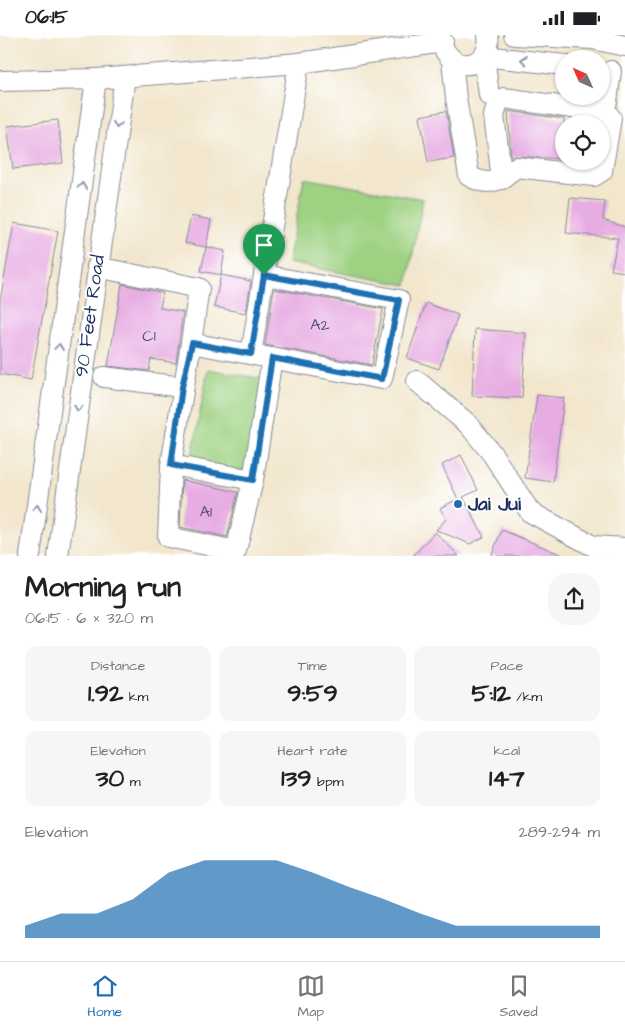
<!DOCTYPE html>
<html lang="en">
<head>
<meta charset="utf-8">
<style>
  body { margin:0; font-family:"Architects Daughter",sans-serif; background:#f6f6f6; color:#202124; height:100vh; display:flex; flex-direction:column; font-size:19px; white-space:nowrap }
  * { box-sizing:border-box; margin:0 }
  p { font-size:16px; color:#757577 }
  .icon { flex:none; width:28px; height:28px; fill:none; stroke:currentColor; stroke-width:2; stroke-linecap:round; stroke-linejoin:round }
  .map { position:relative; height:521px; overflow:hidden }
  .sheet { display:flex; flex-direction:column; background:#fff; flex:1 }
  .sheet>* { flex:none }
  .needle { width:32px; rotate:315deg }
  .tools { position:absolute; left:555px; top:15px; display:grid; gap:10px }
  .tools a { display:grid; place-items:center; width:55px; height:55px; border-radius:50%; background:#fff; box-shadow:0 1px 4px #0004; font-size:25px }
  .pin { position:absolute; display:grid; place-items:center; width:42px; height:42px; color:#fff; margin:-51px -21px; border-radius:50% 50% 50% 0; rotate:-45deg; box-shadow:0 0 5px #0007 }
  .pin .icon { rotate:45deg }
  .round { display:grid; place-items:center; flex:none; width:52px; height:52px; border-radius:20px; background:#f6f6f6 }
  .summary { display:flex; align-items:center; justify-content:space-between; height:85px; padding:0 25px }
  h1 { font-size:28px; font-weight:700; line-height:38px }
  .figures { display:grid; grid-template-columns:repeat(3,1fr); gap:8px; height:85px; padding:5px 25px }
  .figures div { display:grid; align-content:center; border-radius:12px; background:#f6f6f6; text-align:center }
  .figures b { font-size:25px; font-weight:700 }
  .figures small { font-size:14px; font-weight:400 }
  .figures p { font-size:14px }
  .chart { height:140px; padding:10px 25px }
  .chart p { display:flex; justify-content:space-between }
  .chart svg { width:100%; height:90px; margin-top:5px; fill:#1f6fb2; opacity:.7 }
  .status { display:flex; justify-content:space-between; align-items:center; height:35px; padding:0 25px; background:#fff; direction:ltr }
  .status svg { height:14px; fill:currentColor }
  .menu { display:flex; justify-content:space-around; align-items:center; height:70px; border-top:1px solid #e0e0e0; background:#fff; font-size:14px; color:#757577 }
  .menu a { display:grid; justify-items:center; gap:2px }
  .menu .on { color:#1f6fb2 }
  .map>svg:first-child { display:block }
</style>
</head>
<body>
<div class="status"><b>06:15</b><svg viewBox="0 0 49 12"><path d="M0 12V9h3v3zM5 12V6h3v6zM10 12V3h3v9zM15 12V0h3v12zM26 1h20v11H26zM47 4h2v5h-2z"/></svg></div>
<div class="map">
<svg width="625" height="521" viewBox="0 0 625 521">
  <rect width="100%" height="100%" fill="#fff"/>
  <filter id="ink" filterUnits="userSpaceOnUse"><feTurbulence type="fractalNoise" baseFrequency=".02" numOctaves="2"/><feDisplacementMap in="SourceGraphic" scale="10" xChannelSelector="R" yChannelSelector="G"/><feConvolveMatrix kernelMatrix="1 2 1 2 8 2 1 2 1" color-interpolation-filters="sRGB"/></filter>
  <filter id="wash" filterUnits="userSpaceOnUse"><feTurbulence type="fractalNoise" baseFrequency=".0096" numOctaves="4" result="noise"/><feDisplacementMap in="SourceGraphic" scale="20" xChannelSelector="R" yChannelSelector="G"/><feGaussianBlur stdDeviation="1.12" result="paint"/><feColorMatrix in="noise" values="0 0 0 0 0 0 0 0 0 0 0 0 0 0 0 0 0 1.4 0 .05"/><feComposite in="paint" operator="in"/></filter>
  <g filter="url(#wash)">
    <rect width="100%" height="100%" fill="#f2e6cc"/>
    <g fill="#9ed181" stroke="#5c8070">
      <polygon points="304,143 423,164 407,250 288,228"/>
      <polygon points="208,334 269,345 252,438 191,427"/>
    </g>
    <g id="blocks">
      <g fill="#e7ace2">
        <polygon points="446,76 454,123 428,127 420,81"/>
        <polygon points="508,76 564,84 564,124 511,121"/>
        <polygon points="58,85 63,128 13,134 7,91"/>
        <polygon points="570,163 605,166 603,185 625,192 625,237 611,235 618,203 566,198"/>
        <polygon points="191,181 211,185 206,212 185,208"/>
        <polygon points="14,188 58,196 31,345 0,339 0,266"/>
        <polygon points="206,212 225,216 221,240 201,236"/>
        <polygon points="221,240 251,246 246,278 214,272"/>
        <polygon points="122,249 163,258 160,273 183,277 176,328 151,324 149,336 108,331"/>
        <polygon points="274,254 383,274 372,330 265,310"/>
        <polygon points="426,268 458,280 439,334 407,323"/>
        <polygon points="475,294 526,298 522,363 472,361"/>
        <polygon points="537,360 564,363 553,447 525,443"/>
        <polygon points="461,420 478,455 463,462 484,502 470,509 436,495 446,484 440,473 458,464 442,430"/>
        <polygon points="182,445 238,457 227,502 180,492"/>
        <polygon points="502,495 565,521 491,521"/>
        <polygon points="435,497 459,521 413,521"/>
      </g>
    </g>
  </g>
  <g filter="url(#ink)">
    <use href="#blocks" fill-opacity="0" stroke="#868a95" stroke-width="1"/>
    <g fill="none" stroke-linecap="round" stroke-linejoin="round">
      <g stroke="#868a95" stroke-width="22">
        <g id="minor">
          <polyline points="514,0 593,4 625,11"/>
          <path d="M 445,16 C 460,41 493,28 488,0"/>
          <path d="M 452,25 L 456,63 L 469,141 C 489,152 499,147 516,132 L 594,141 L 602,136 L 611,83 L 607,78 L 504,63 L 498,66 L 494,81 L 502,144"/>
          <polyline points="0,46 96,44 299,28 443,7"/>
          <polyline points="489,60 484,21 564,30"/>
          <polyline points="607,67 611,36"/>
          <polyline points="97,232 199,253 191,308"/>
          <polyline points="251,319 299,28"/>
          <polyline points="104,342 182,352"/>
          <polyline points="417,346 469,390 493,420 530,477 593,511 625,513"/>
          <polyline points="171,430 253,445 236,516 168,502 171,430 191,308 382,344 399,265 264,240"/>
          <polyline points="253,445 272,323"/>
          <polyline points="30,521 96,44"/>
          <polyline points="58,521 125,42"/>
        </g>
      </g>
      <use href="#minor" stroke="#fff" stroke-width="20"/>
    </g>
    <defs><path id="oneway-chevron" d="M-2-3.5L2.5 0L-2 3.5" fill="none" stroke-width="1.6" stroke-linecap="round" stroke-linejoin="round" transform="scale(1.25)"/></defs>
    <g stroke="#8d97ae">
      <use href="#oneway-chevron" transform="translate(524 25) rotate(-173)"/>
      <use href="#oneway-chevron" transform="translate(117 90) rotate(99)"/>
      <use href="#oneway-chevron" transform="translate(82 151) rotate(-82)"/>
      <use href="#oneway-chevron" transform="translate(59 312) rotate(-82)"/>
      <use href="#oneway-chevron" transform="translate(78 373) rotate(98)"/>
      <use href="#oneway-chevron" transform="translate(37 473) rotate(-82)"/>
    </g>
  </g>
  <g fill="none" stroke-linecap="round" stroke-linejoin="round" filter="url(#ink)">
    <g stroke="#fff" stroke-width="10">
      <polygon id="route" points="264,240 399,265 382,344 272,323 253,445 171,430 182,352 192,308 251,319"/>
    </g>
    <use href="#route" stroke="#1f6fb2" stroke-width="6"/>
  </g>
  <circle fill="#1f6fb2" stroke="#fff" stroke-width="2" cx="458" cy="469" r="5"/>
  <g text-anchor="middle" dominant-baseline="central" stroke-width="4" stroke-linejoin="round" paint-order="stroke">
    <g font-size="16" fill="#4e4e7f">
      <text x="320" y="290">A2</text>
      <text x="149" y="301">C1</text>
      <text x="206" y="477">A1</text>
    </g>
    <g font-size="19" fill="#1b2f5e" stroke="#fff">
      <text transform="translate(90 281) rotate(-82)">90 Feet Road</text>
    </g>
    <g font-size="19" font-weight="bold" fill="#1b2f5e" stroke="#fff" text-anchor="start">
      <text x="468" y="469">Jai Jui</text>
    </g>
  </g>
</svg>
<div class="tools">
<a><svg class="needle" viewBox="-14 -14 28 28"><path d="M0-13l5 13h-10z" fill="#e53935"/><path d="M0 13l5-13h-10z" fill="#757577"/></svg></a>
<a><svg class="icon" aria-label="locate" viewBox="0 0 24 24"><circle cx="12" cy="12" r="6"/><path d="M12 2v4M12 18v4M2 12h4M18 12h4"/></svg></a>
</div>
<div class="pin" style="left:264px;top:240px;background:#1e9e55"><svg class="icon" aria-label="arrive" viewBox="0 0 24 24"><path d="M6 21V4h12l-3 4 3 4H6"/></svg></div>
</div>
<section class="sheet">
<div class="summary"><div><h1>Morning run</h1><p>06:15 · 6 × 320 m</p></div><a class="round"><svg class="icon" aria-label="share" viewBox="0 0 24 24"><path d="M12 15V3M7 8l5-5 5 5M5 13v7h14v-7"/></svg></a></div>
<div class="figures">
<div><p>Distance</p><b>1.92<small> km</small></b></div>
<div><p>Time</p><b>9:59</b></div>
<div><p>Pace</p><b>5:12<small> /km</small></b></div>
</div>
<div class="figures">
<div><p>Elevation</p><b>30<small> m</small></b></div>
<div><p>Heart rate</p><b>139<small> bpm</small></b></div>
<div><p>kcal</p><b>147</b></div>
</div>
<div class="chart"><p><span>Elevation</span>289–294 m</p>
<svg viewBox="0 0 160 44" preserveAspectRatio="none"><path d="M0 44V38L10 32L20 32L30 25L40 12L50 6L60 6L70 6L80 12L90 19L100 25L110 32L120 38L130 38L140 38L150 38L160 38V44z"/></svg>
</div>
</section>
<nav class="menu">
<a class="on"><svg class="icon" aria-label="home" viewBox="0 0 24 24"><path d="M3 11l9-7 9 7M6 9v11h12V9"/></svg>Home</a>
<a><svg class="icon" aria-label="map" viewBox="0 0 24 24"><path d="M3 6l6-2 6 2 6-2v14l-6 2-6-2-6 2zM9 4v14M15 6v14"/></svg>Map</a>
<a><svg class="icon" aria-label="saved" viewBox="0 0 24 24"><path d="M7 4h10v16l-5-4-5 4z"/></svg>Saved</a>
</nav>
</body>
</html>
